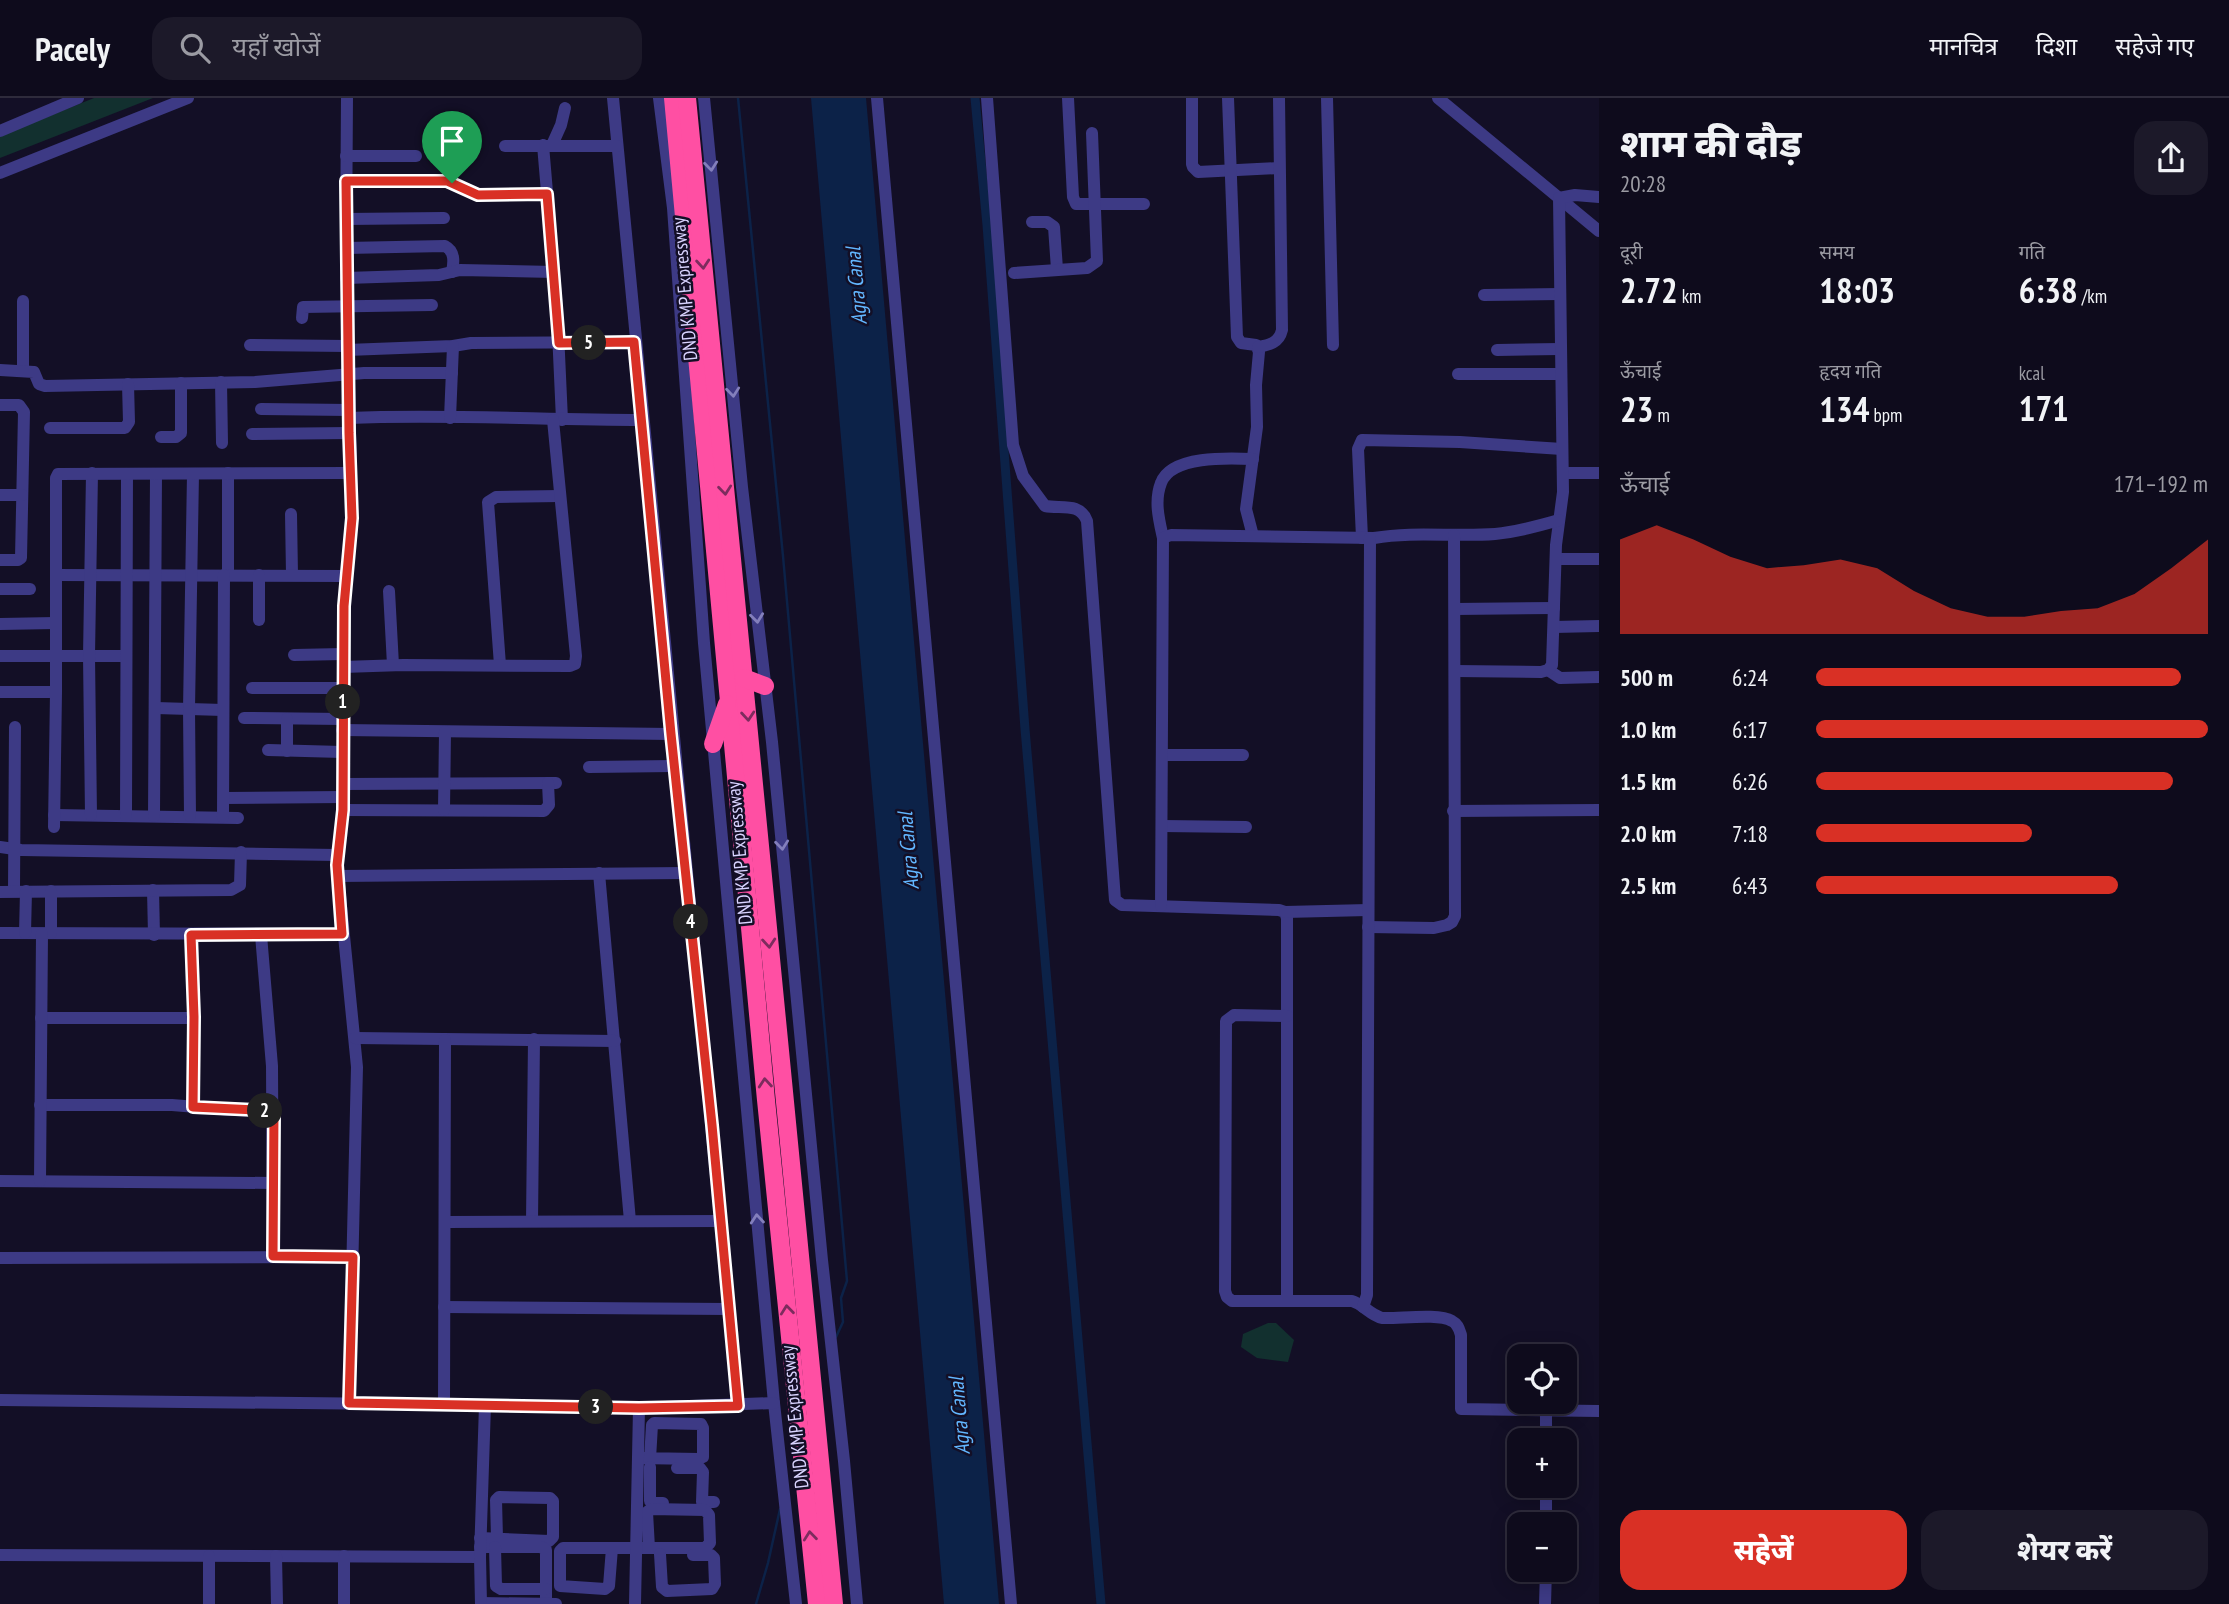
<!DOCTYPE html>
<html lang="hi">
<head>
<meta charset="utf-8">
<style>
  body { margin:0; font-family:"PT Sans Narrow","Noto Sans Devanagari",sans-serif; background:#1c1929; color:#f1f3f6; height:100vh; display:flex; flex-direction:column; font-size:26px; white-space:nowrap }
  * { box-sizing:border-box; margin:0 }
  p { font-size:23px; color:#9b9ba3 }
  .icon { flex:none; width:38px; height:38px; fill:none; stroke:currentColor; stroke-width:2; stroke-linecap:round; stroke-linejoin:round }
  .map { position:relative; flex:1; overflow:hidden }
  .drawer { display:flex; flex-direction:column; background:#0e0b1c; width:630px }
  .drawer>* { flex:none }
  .buttons { position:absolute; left:1507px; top:1246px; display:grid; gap:14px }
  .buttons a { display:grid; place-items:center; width:70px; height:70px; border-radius:14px; background:#0e0b1c; box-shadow:0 4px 18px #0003,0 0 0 2px #2e2b3b; font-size:35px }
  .pin { position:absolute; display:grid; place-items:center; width:60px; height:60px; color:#fff; margin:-72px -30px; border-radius:50% 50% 50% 0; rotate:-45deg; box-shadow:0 0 7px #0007 }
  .pin .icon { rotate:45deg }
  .km { position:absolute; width:35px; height:35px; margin:-18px; border-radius:50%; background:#222; color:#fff; font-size:19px; line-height:35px; text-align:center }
  .round { display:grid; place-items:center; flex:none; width:74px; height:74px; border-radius:21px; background:#1c1929 }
  .head { display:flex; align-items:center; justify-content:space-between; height:119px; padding:0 21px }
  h1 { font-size:38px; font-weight:800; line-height:52px }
  .stats { display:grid; grid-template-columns:repeat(3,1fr); gap:10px; height:119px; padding:7px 21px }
  .stats div { display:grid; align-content:center }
  .stats b { font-size:35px; font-weight:800 }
  .stats small { font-size:19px; font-weight:400 }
  .stats p { font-size:19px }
  .chart { height:196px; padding:14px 21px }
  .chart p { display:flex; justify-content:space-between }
  .chart svg { width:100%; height:126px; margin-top:7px; fill:#d93025; opacity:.7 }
  .primary-button { display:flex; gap:14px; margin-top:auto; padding:14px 21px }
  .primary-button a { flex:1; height:80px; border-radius:21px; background:#d93025; color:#fff; font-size:28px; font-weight:800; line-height:80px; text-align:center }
  .primary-button a+a { background:#1c1929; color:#f1f3f6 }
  ul { padding:0 21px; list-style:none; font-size:23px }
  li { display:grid; grid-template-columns:112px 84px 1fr; align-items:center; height:52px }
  li i { height:18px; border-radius:9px; background:#d93025 }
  header { display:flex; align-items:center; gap:42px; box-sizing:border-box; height:98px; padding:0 35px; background:#0e0b1c; border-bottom:2px solid #2e2b3b }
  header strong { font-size:33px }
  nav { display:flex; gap:38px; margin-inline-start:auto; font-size:24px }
  .search { width:490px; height:63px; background:#1c1929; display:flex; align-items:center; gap:18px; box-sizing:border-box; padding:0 24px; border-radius:21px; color:#9b9ba3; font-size:26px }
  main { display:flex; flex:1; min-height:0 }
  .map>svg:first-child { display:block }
</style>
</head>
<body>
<header>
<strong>Pacely</strong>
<div class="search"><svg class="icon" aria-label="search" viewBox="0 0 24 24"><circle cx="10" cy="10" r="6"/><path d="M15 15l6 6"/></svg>यहाँ खोजें</div>
<nav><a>मानचित्र</a><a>दिशा</a><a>सहेजे गए</a></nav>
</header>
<main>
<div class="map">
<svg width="1599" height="1506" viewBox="0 0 1599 1506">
  <rect width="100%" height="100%" fill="#130f26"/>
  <g fill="#12302f">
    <polygon points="94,0 153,0 0,60 0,38"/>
    <polygon points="1268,1225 1276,1225 1294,1242 1288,1264 1257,1260 1241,1249 1243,1236"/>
  </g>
  <polygon fill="#0c2248" points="811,0 866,0 999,1506 944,1506"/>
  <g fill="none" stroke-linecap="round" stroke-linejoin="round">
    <g stroke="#0c2248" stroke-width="2.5">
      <polyline points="738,0 783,458 847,1183 841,1200 843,1224 836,1239"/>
      <polyline points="756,1506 768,1465 780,1411"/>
    </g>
    <polyline stroke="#0c2248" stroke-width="9" points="975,0 987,127 1025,631 1101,1506"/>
    <g stroke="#3d3a85" stroke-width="12">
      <polyline points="347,0 346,150 352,420 344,508 343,712 337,767 357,969 349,1305"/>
      <path d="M 613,0 C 652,436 695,872 738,1308"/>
      <polyline points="659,0 673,110 704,545 774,1305 796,1506"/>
      <polyline points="704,0 742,389 772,644 822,1162 844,1363 857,1506"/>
      <polyline points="877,0 1011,1506"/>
      <path d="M 987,0 L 1013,347 L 1023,378 L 1045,408 C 1061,411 1080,404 1087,423 L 1115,802 L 1122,807 L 1279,812 L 1285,814 L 1287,820 L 1287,1203"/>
      <polyline points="1068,0 1073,99 1076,106 1144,106"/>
      <polyline points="1192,0 1192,66 1193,69 1198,74 1279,70"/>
      <polyline points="1228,0 1237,239 1241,245 1256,247 1259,254 1256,287 1257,329 1246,411 1253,438"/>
      <polyline points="1327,0 1333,247"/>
      <polyline points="1438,0 1599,133"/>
      <polyline points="0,33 78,0"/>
      <polyline points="543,47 557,212 562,322"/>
      <polyline points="552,47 561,27 565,10"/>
      <polyline points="505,48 617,48"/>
      <polyline points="346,58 416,58"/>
      <polyline points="0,75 188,0"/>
      <polyline points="346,83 447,83 478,97 547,96"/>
      <polyline points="346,121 444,120"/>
      <polyline points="1032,124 1047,124 1054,129 1057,171"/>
      <path d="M 346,150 L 445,148 C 455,153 454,164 452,174"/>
      <polyline points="1014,175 1087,170 1097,163 1092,35"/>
      <polyline points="346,180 439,177 460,172 554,174"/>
      <polyline points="1484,197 1560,196"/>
      <polyline points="23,203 23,273"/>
      <polyline points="302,220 303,209 432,207"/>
      <polyline points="250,247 347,248"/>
      <path d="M 1258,249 C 1269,247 1279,245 1282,232 L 1279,0"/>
      <polyline points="347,252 453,248 471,245 634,244"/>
      <polyline points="1497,252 1560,251"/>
      <polyline points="0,272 34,274 39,286 45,288 255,284 364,275 452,275"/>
      <polyline points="1458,276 1561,276"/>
      <polyline points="221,284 222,345"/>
      <polyline points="0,307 19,307 24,314 21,460 18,462 0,462"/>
      <polyline points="261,311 349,312"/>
      <path d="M 349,320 C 446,316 544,322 642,322"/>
      <polyline points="450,320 453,248"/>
      <polyline points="50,330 125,330 129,324 128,286"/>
      <polyline points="252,336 349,335"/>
      <polyline points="161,339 176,339 181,335 181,285"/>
      <polyline points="228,375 228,477"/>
      <polyline points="1563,375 1599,375"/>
      <polyline points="0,397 22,397"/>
      <polyline points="291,416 292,477"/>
      <path d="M 1163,440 C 1159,422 1154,403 1161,385 C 1171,357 1230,360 1253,361"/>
      <polyline points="1362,440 1358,351 1362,342 1460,344 1562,351"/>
      <polyline points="1556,461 1599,461"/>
      <polyline points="56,477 347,478"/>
      <polyline points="0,491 30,491"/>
      <polyline points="389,493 393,567"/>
      <polyline points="1455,511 1554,510"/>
      <polyline points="259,522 259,477"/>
      <polyline points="0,526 55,525"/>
      <polyline points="1554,529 1599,528"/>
      <polyline points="294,557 343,556"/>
      <polyline points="0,558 126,558"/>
      <polyline points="500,567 488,404 496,399 560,398"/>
      <polyline points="343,569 403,567 570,568 575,566 576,558 553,322"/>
      <polyline points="1548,572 1560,580 1599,579"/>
      <polyline points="1455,573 1541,574 1548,572 1552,567 1556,447 1563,394 1559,100 1575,97 1599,99"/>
      <polyline points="252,590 344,590"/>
      <polyline points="0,594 56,594"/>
      <polyline points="156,610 223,612"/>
      <polyline points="244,620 343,621"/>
      <polyline points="342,632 671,636"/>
      <polyline points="268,652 342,654"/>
      <polyline points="287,653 287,621"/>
      <polyline points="1162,657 1243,657"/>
      <polyline points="589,669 674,668"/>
      <polyline points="343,686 556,685"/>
      <polyline points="224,700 343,699"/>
      <polyline points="343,712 544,713 549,707 548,685"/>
      <polyline points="444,712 445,634"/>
      <polyline points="1453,713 1599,712"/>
      <polyline points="54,717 238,720"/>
      <polyline points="91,717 89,558 92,375"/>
      <polyline points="126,718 127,376"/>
      <polyline points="154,718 156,376"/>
      <polyline points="190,718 189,611 193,376"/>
      <polyline points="223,719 224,477"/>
      <polyline points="1162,728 1246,729"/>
      <polyline points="54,729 56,594 56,380 58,376 350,375"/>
      <polyline points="0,749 21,752 337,757"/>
      <polyline points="599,775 630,1123"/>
      <polyline points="337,778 686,775"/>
      <polyline points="153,792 154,837"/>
      <polyline points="14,793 15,629"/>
      <polyline points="0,794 231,792 240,787 241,754"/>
      <path d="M 1161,808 L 1163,440 L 1171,437 L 1374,440 C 1414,433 1454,439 1495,436 C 1517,434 1538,428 1559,422"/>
      <polyline points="1285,814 1368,812"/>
      <polyline points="1368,829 1434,830 1447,827 1452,824 1455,818 1454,437"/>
      <polyline points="0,835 342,836"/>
      <polyline points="25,835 26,793"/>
      <polyline points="51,835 51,793"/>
      <polyline points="191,837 194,920 193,1008"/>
      <polyline points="261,837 272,968 273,1159"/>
      <path d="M 1287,918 L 1234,917 L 1226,923 L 1225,1193 L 1227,1199 L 1232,1203 L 1352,1203 C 1363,1206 1370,1217 1382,1220 C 1399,1221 1438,1215 1452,1223 C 1458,1226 1459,1231 1461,1237 L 1461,1311 L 1599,1313"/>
      <polyline points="41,920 194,920"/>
      <polyline points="355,940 615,943"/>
      <polyline points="40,1007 172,1007 233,1012 273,1013"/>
      <polyline points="0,1083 273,1085"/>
      <polyline points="40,1083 42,836"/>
      <polyline points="532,1123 534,941"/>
      <polyline points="446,1124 721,1123"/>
      <polyline points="0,1160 353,1159"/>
      <polyline points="444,1209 728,1211"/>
      <polyline points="1363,1209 1367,1197 1370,440"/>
      <polyline points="0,1302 485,1307 639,1310 774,1305"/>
      <polyline points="444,1307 445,942"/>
      <polyline points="1546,1342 1546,1313"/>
      <polyline points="638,1360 699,1361 703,1359 703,1330 701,1326 654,1325 652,1327 650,1361"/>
      <polyline points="650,1369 650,1403 653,1405 663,1405"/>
      <polyline points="677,1370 700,1370 703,1374 702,1404 714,1404"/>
      <polyline points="1546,1426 1546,1388"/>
      <polyline points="480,1440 549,1443 553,1439 553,1403 550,1400 499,1399 496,1402 497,1440"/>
      <polyline points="480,1449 541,1449 546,1452 546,1506"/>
      <polyline points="495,1449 496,1488 501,1491 546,1491"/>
      <path d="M 612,1450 L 609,1488 L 605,1491 L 560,1488 L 560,1453 L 563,1450 C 610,1450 657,1450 705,1450 L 710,1445 L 709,1417 L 705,1412 L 651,1411 L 647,1414 L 649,1450"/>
      <polyline points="660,1456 662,1489 667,1493 712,1491 715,1486 714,1460 711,1457 693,1457"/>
      <polyline points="0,1457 480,1459"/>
      <polyline points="209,1458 209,1506"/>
      <polyline points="276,1458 277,1506"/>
      <polyline points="481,1505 556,1506"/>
      <polyline points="344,1506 344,1458"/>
      <polyline points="481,1506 480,1459 485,1307"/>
      <polyline points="635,1506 639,1310"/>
      <polyline points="1545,1506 1546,1472"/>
    </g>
    <g stroke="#ff4fa3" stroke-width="18">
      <polyline points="673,0 766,1002 817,1506"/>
      <polyline points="687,0 834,1506"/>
      <polyline points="744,580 765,588"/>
      <polyline points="713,646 727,606"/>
    </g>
  </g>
  <defs><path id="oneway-chevron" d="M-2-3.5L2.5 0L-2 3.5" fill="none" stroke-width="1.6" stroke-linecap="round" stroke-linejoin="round" transform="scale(1.75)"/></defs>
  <g stroke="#837fbc">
    <use href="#oneway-chevron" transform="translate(711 68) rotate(84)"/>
    <use href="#oneway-chevron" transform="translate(733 294) rotate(84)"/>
    <use href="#oneway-chevron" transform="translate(757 520) rotate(83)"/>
    <use href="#oneway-chevron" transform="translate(782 747) rotate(84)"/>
    <use href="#oneway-chevron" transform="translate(757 1121) rotate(-95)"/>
  </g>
  <g stroke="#7d2c5e">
    <use href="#oneway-chevron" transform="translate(703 166) rotate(85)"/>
    <use href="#oneway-chevron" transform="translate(725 392) rotate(84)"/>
    <use href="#oneway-chevron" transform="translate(748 618) rotate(85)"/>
    <use href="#oneway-chevron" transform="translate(769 845) rotate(85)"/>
    <use href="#oneway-chevron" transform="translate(765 985) rotate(-95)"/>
    <use href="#oneway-chevron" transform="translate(787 1212) rotate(-96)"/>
    <use href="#oneway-chevron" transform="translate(810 1438) rotate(-96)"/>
  </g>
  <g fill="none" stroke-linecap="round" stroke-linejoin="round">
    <g stroke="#fff" stroke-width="14">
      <polygon id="route" points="346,83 447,83 478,97 547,96 559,245 634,244 671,636 712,1027 738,1308 639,1310 349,1305 353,1159 273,1158 274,1013 193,1009 194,919 191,837 342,836 337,767 343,712 344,508 352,420 349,335"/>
    </g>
    <use href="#route" stroke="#d93025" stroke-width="9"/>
  </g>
  <g text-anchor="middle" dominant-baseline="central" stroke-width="5" stroke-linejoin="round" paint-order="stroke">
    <g font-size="19" fill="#d9d4ff" stroke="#130f26">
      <text transform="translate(684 191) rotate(-95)">DND KMP Expressway</text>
      <text transform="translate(739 755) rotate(-95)">DND KMP Expressway</text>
      <text transform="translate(794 1319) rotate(-96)">DND KMP Expressway</text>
    </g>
    <g font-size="21" font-style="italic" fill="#62b6ff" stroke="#130f26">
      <text transform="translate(856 188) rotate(-95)">Agra Canal</text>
      <text transform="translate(908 753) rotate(-95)">Agra Canal</text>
      <text transform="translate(959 1318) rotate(-95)">Agra Canal</text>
    </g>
  </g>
</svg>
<div class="buttons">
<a><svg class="icon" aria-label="locate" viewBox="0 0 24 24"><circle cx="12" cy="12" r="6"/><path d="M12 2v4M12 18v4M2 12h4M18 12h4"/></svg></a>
<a>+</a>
<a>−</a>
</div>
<div class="pin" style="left:452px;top:85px;background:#1e9e55"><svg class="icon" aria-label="arrive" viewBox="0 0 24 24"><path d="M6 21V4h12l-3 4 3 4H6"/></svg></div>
<b class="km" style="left:343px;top:604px">1</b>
<b class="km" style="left:265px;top:1013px">2</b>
<b class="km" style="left:596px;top:1309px">3</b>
<b class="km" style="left:691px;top:824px">4</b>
<b class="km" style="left:589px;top:245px">5</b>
</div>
<section class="drawer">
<div class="head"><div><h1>शाम की दौड़</h1><p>20:28</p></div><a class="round"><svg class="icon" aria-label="share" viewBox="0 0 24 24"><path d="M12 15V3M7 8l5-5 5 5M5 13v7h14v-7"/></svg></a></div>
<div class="stats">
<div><p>दूरी</p><b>2.72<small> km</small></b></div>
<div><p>समय</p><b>18:03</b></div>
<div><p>गति</p><b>6:38<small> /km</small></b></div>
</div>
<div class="stats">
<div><p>ऊँचाई</p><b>23<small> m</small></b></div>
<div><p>हृदय गति</p><b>134<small> bpm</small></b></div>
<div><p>kcal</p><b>171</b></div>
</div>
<div class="chart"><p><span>ऊँचाई</span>171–192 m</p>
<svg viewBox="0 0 160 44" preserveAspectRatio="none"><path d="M0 44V11L10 6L20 11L30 17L40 21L50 20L60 18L70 21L80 29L90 35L100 38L110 38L120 36L130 35L140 30L150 21L160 11V44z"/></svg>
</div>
<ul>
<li><b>500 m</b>6:24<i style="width:93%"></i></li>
<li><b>1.0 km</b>6:17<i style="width:100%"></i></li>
<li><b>1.5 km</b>6:26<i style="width:91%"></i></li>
<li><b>2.0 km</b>7:18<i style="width:55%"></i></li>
<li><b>2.5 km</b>6:43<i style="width:77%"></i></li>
</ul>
<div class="primary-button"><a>सहेजें</a><a>शेयर करें</a></div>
</section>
</main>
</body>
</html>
